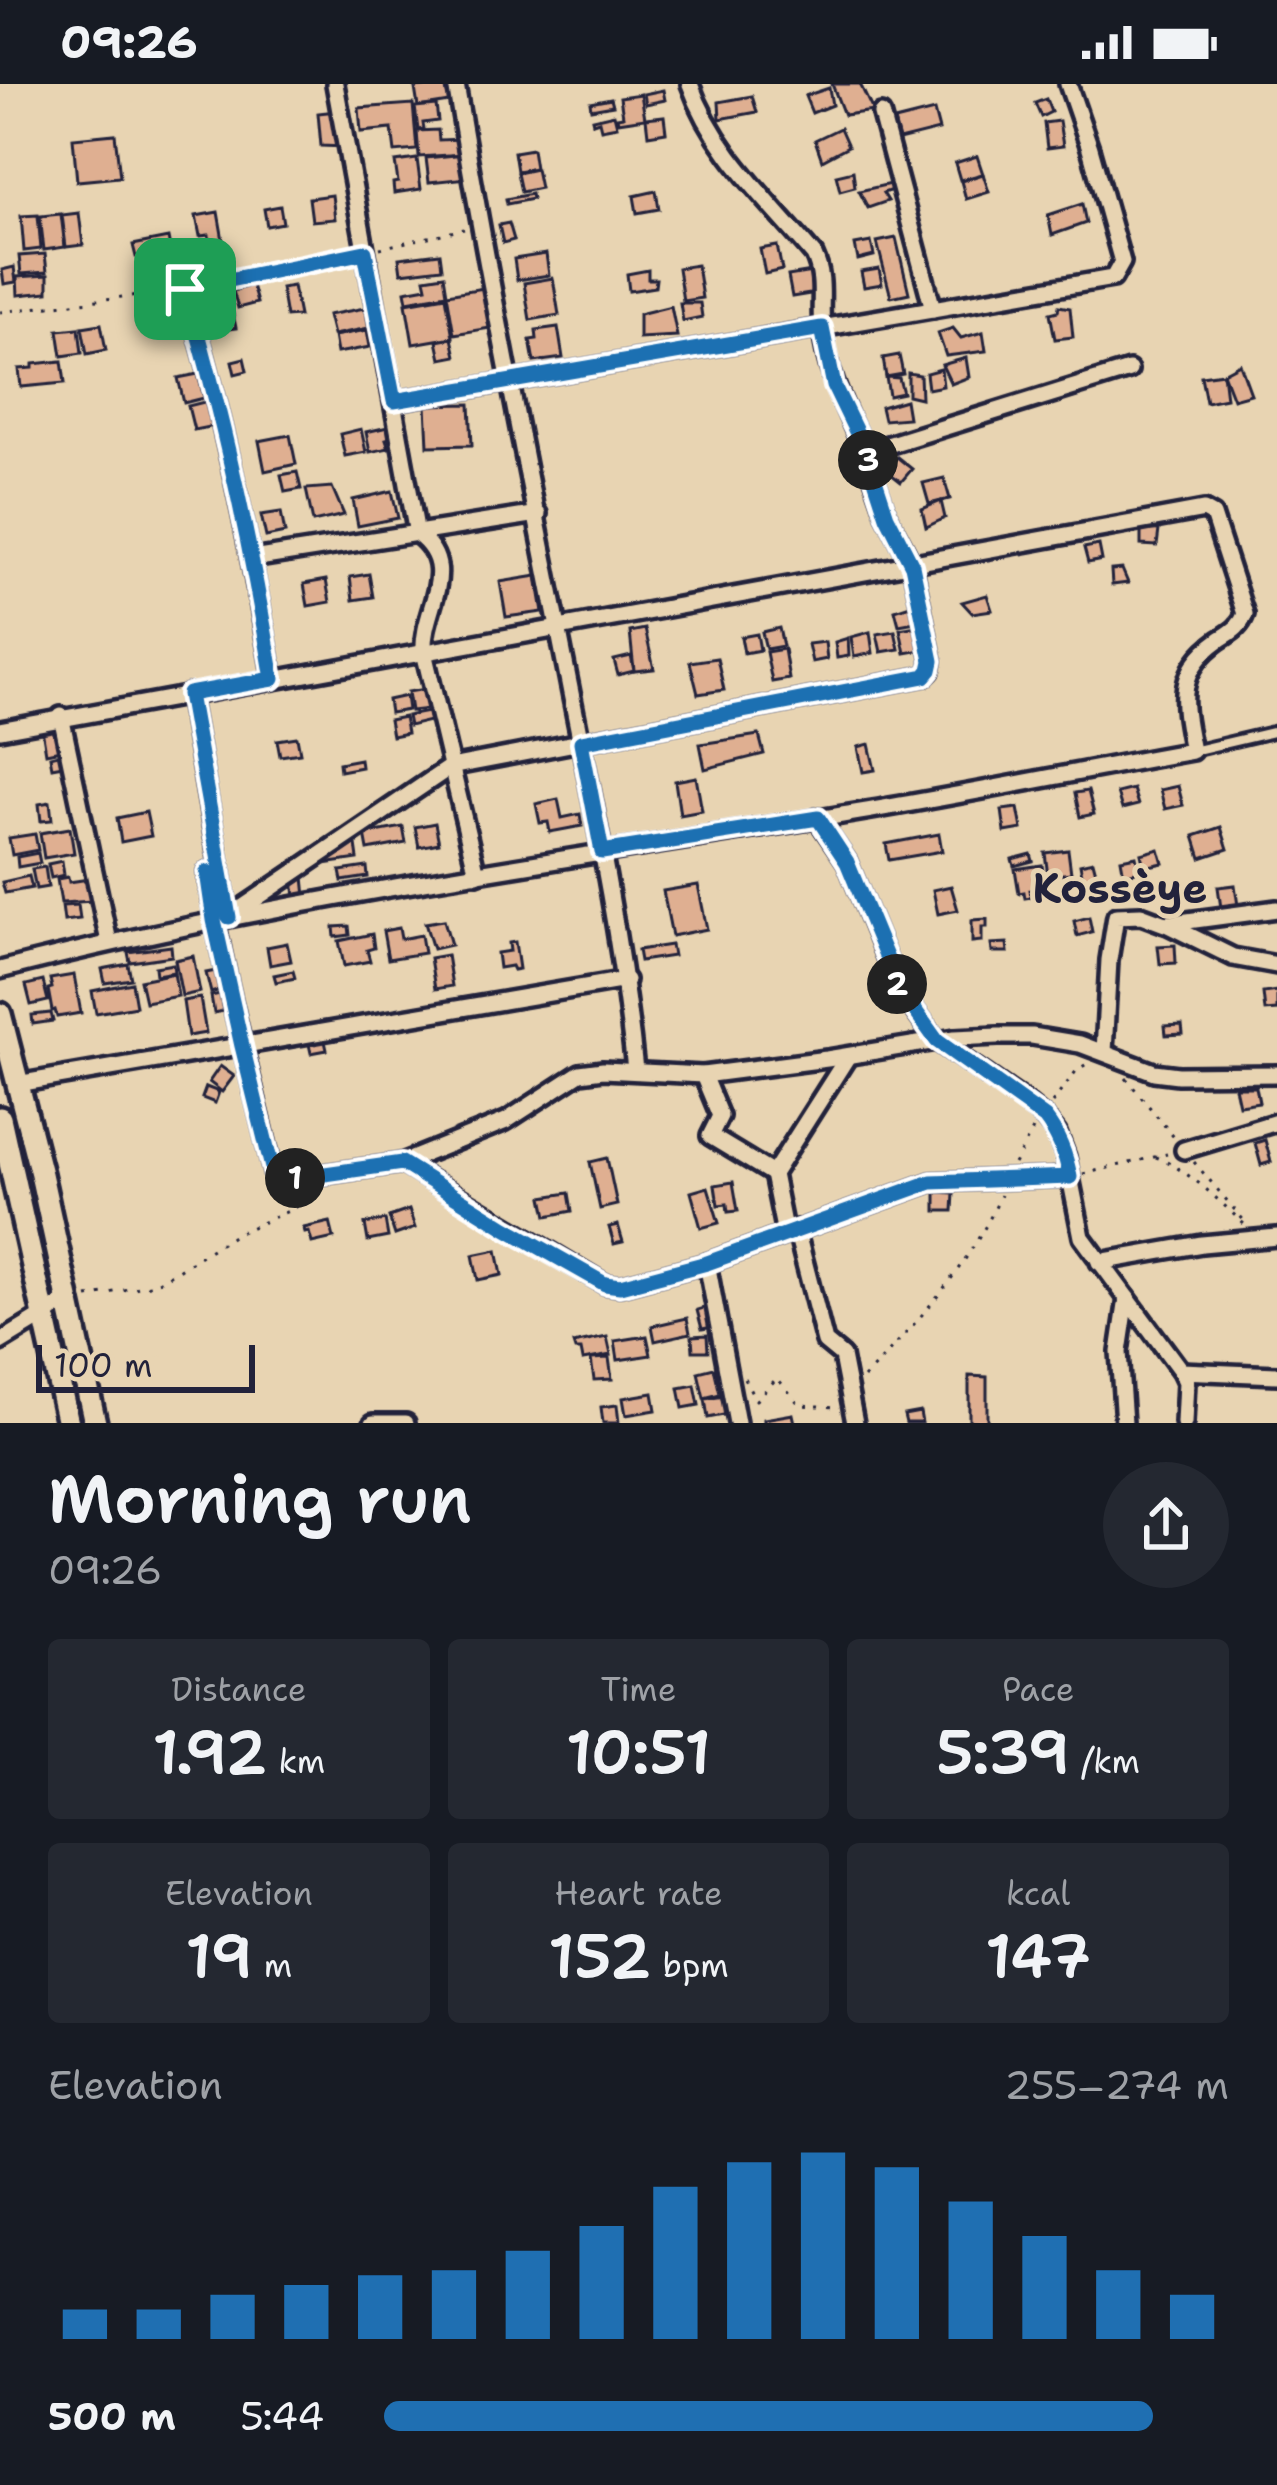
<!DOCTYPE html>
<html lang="en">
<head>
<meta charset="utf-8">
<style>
  body { margin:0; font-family:"Shantell Sans",sans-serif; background:#242831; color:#f1f3f6; height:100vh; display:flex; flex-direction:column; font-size:45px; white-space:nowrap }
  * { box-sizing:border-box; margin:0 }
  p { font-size:39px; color:#9ea1a6 }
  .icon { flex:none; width:66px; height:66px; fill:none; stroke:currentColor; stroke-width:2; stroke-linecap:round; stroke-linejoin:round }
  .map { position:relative; height:1339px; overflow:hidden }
  .side { display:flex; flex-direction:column; background:#171b24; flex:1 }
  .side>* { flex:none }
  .scale { position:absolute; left:36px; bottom:30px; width:219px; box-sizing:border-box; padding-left:12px; border:6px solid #22223b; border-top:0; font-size:33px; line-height:42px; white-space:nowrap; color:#22223b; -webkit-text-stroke:9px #e8d4b2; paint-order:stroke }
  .pin { position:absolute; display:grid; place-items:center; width:102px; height:102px; color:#fff; margin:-51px; border-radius:24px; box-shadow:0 6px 18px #0006 }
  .km { position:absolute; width:60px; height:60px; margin:-30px; border-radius:50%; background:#222; color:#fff; font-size:33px; line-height:60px; text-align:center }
  .round { display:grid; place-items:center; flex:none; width:126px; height:126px; border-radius:63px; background:#242831 }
  .overview { display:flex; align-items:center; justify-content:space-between; height:204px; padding:0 48px }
  h1 { font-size:66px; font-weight:600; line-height:90px }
  .metrics { display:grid; grid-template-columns:repeat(3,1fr); gap:18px; height:204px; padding:12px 48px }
  .metrics div { display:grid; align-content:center; border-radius:12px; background:#242831; text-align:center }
  .metrics b { font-size:60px; font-weight:600 }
  .metrics small { font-size:33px; font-weight:400 }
  .metrics p { font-size:33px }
  .chart { height:336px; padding:24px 48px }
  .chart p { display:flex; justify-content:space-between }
  .chart svg { width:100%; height:216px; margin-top:12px; stroke:#1f6fb2; stroke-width:6 }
  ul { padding:0 48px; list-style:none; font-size:39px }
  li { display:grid; grid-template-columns:192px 144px 1fr; align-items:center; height:90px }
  li i { height:30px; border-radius:15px; background:#1f6fb2 }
  .status { display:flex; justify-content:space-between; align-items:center; height:84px; padding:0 60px; background:#171b24; direction:ltr }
  .status svg { height:33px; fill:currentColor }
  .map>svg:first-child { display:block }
</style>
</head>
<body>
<div class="status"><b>09:26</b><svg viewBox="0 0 49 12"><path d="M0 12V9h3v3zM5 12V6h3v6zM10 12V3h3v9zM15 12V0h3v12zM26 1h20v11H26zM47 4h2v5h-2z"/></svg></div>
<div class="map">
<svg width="1277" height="1339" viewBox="0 0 1277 1339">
  <rect width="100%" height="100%" fill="#e8d4b2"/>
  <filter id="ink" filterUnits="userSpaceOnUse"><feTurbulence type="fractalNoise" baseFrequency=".00833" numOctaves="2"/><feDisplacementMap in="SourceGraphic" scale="24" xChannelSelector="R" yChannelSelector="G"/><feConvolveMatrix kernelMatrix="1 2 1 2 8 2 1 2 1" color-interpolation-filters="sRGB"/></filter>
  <g filter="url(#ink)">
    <g fill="#dfaf91" stroke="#22223b" stroke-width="3">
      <polygon points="445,0 447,9 454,8 455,17 418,23 415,4"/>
      <polygon points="832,0 860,0 873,27 844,31"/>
      <polygon points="829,4 832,21 812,29 805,12"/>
      <polygon points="663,6 665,16 646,20 644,10"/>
      <polygon points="641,10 645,34 618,38 617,33 623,32 620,13"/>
      <polygon points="752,12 757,28 720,35 719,18"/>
      <polygon points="611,14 613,21 591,25 590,18"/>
      <polygon points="1046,15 1051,28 1041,33 1035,19"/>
      <polygon points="413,20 417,66 395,68 392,45 361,48 359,24"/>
      <polygon points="436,21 438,37 423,39 424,45 418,46 415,23"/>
      <polygon points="337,27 344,63 321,62 318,29"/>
      <polygon points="934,27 939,46 899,56 894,37"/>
      <polygon points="614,30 617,42 601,45 599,37 593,39 592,35"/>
      <polygon points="664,32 666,48 648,51 646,34"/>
      <polygon points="1059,37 1063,62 1047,64 1044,39"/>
      <polygon points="840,44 848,62 822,76 815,56"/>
      <polygon points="438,46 439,56 463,55 464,70 419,73 417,47"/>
      <polygon points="115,50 120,93 77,97 73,54"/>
      <polygon points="532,65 535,84 517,87 514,68"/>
      <polygon points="465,70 468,94 429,98 426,74"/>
      <polygon points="977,72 983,90 960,96 955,79"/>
      <polygon points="417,75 421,105 394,109 393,99 398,98 395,78"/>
      <polygon points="536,85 540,104 521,108 517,89"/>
      <polygon points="853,87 855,103 840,107 836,91"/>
      <polygon points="983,90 989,108 966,115 961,97"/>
      <polygon points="890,100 892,106 883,109 888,117 868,124 859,107"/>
      <polygon points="656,107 659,125 637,129 634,112"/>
      <polygon points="531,110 532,115 507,120 506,115"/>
      <polygon points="332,111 335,135 312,137 309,114"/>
      <polygon points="1082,120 1086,139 1052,151 1048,131"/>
      <polygon points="280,122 283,139 267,142 264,125"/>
      <polygon points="218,128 224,162 215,164 210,161 209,151 200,152 196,132"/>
      <polygon points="79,129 83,161 66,163 62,131"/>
      <polygon points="61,130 65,163 44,166 40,132"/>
      <polygon points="38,131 41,165 24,167 21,132"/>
      <polygon points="509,139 514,156 503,159 499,141"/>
      <polygon points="168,154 173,180 148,186 145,171 136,173 133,161"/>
      <polygon points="896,154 909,209 891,213 877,158"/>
      <polygon points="871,158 874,172 858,176 855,161"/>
      <polygon points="777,162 782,186 765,190 760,165"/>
      <polygon points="440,169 442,184 401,189 399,174"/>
      <polygon points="45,170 47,188 21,190 19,172"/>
      <polygon points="546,170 549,191 517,196 514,175"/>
      <polygon points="697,181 702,214 683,217 678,184"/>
      <polygon points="14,183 16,198 4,200 2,186"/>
      <polygon points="879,185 882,200 864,203 861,188"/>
      <polygon points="648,186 648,195 656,195 655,203 629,207 627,190"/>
      <polygon points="812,188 816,209 792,213 788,192"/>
      <polygon points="48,191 48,208 18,211 17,193"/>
      <polygon points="444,191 447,210 407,217 405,207 427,203 425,194"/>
      <polygon points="553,194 559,231 530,236 524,199"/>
      <polygon points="252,201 257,219 238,224 233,207"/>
      <polygon points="293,202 299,232 286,233 281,204"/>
      <polygon points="212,203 229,203 231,218 217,220"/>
      <polygon points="490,203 496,243 454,250 447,210"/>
      <polygon points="446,212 453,253 413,260 406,219"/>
      <polygon points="680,219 700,219 702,233 683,237"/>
      <polygon points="671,222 677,252 639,254 639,230"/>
      <polygon points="1059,222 1070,224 1073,253 1055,255 1050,229 1058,227"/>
      <polygon points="370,223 374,243 333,251 328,231"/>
      <polygon points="233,229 236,244 213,247 209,233"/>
      <polygon points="101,240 106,266 87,270 82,243"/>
      <polygon points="558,243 563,274 534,278 530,256 537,255 536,246"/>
      <polygon points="79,244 82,269 62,272 58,246"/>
      <polygon points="953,244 961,254 983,248 986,267 946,272 938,249"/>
      <polygon points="367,246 370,263 337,269 334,252"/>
      <polygon points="452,254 456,272 441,275 437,257"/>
      <polygon points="899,271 903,290 886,293 883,274"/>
      <polygon points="244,274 247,287 235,290 232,277"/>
      <polygon points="966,274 969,293 951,300 942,281"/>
      <polygon points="62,277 65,299 21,303 19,285 33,284 33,280"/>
      <polygon points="1240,280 1251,310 1233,315 1223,289"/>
      <polygon points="941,285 943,302 928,305 926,289"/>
      <polygon points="908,289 920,291 921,314 908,311"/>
      <polygon points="1223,289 1226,314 1206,318 1201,292"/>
      <polygon points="198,290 204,314 184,319 178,294"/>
      <polygon points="886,293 899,294 903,309 889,312"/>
      <polygon points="905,316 908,334 884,336 881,323"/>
      <polygon points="208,317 214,342 194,346 188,322"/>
      <polygon points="470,320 472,361 428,362 426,321"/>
      <polygon points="392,342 394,353 386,355 389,364 370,368 366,348"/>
      <polygon points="361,345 366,368 345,372 340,350"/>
      <polygon points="290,351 296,380 265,387 259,357"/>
      <polygon points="897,373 912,385 901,398 886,386"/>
      <polygon points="297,388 301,405 285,408 281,391"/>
      <polygon points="944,394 950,415 929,420 923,399"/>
      <polygon points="332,403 344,431 313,438 306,405"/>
      <polygon points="392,407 398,434 358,442 353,416"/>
      <polygon points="941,417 945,434 926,443 922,425"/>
      <polygon points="281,428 285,449 266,453 261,431"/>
      <polygon points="1141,445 1159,446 1157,462 1141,461"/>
      <polygon points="1099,461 1102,476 1088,479 1084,464"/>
      <polygon points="1122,485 1128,499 1112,501 1111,486"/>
      <polygon points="369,490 373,513 353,516 350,493"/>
      <polygon points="537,492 543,528 506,533 500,498"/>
      <polygon points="326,496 330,518 308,522 304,500"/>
      <polygon points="987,511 992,526 972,529 962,518"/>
      <polygon points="913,520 915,538 899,541 895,526"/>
      <polygon points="917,542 922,566 905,569 900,545"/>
      <polygon points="779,544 783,562 766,565 762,548"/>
      <polygon points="645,545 654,585 634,587 630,548"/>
      <polygon points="895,547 899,565 881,568 877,550"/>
      <polygon points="870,548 873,569 854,573 851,553"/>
      <polygon points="757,550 760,566 744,569 741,553"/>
      <polygon points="848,554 849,572 837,574 835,558"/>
      <polygon points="825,558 827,575 812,578 808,560"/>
      <polygon points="784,565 789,595 772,598 766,568"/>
      <polygon points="631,572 634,587 618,591 614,576"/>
      <polygon points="717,574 724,606 698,610 690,578"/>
      <polygon points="426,605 429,625 411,627 408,608"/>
      <polygon points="406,612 408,626 390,629 388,616"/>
      <polygon points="428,628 430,637 409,642 407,632"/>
      <polygon points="404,633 407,649 392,652 389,636"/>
      <polygon points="60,641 65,665 46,669 42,645"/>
      <polygon points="759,651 764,670 705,685 700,660"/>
      <polygon points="297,653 300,669 280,672 277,656"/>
      <polygon points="869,660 875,686 863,688 858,663"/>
      <polygon points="66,668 68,680 52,683 50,672"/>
      <polygon points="360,675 361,683 340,687 339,679"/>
      <polygon points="696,693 702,727 680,731 675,697"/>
      <polygon points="1178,702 1183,721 1165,725 1160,706"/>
      <polygon points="1133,705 1138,721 1122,725 1117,709"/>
      <polygon points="1088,707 1094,730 1080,733 1075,709"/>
      <polygon points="558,715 562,734 580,730 582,742 550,748 548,738 540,739 536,720"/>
      <polygon points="50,718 52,736 41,737 39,720"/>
      <polygon points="1018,724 1022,745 1005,748 1002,726"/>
      <polygon points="146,728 151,752 121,758 117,734"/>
      <polygon points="435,739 439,759 419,763 415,743"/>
      <polygon points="403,743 406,759 368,766 365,750"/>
      <polygon points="1221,743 1228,765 1201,774 1194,752"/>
      <polygon points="70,744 74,769 44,774 40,749"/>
      <polygon points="35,750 38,766 12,771 9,754"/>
      <polygon points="939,750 942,767 889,776 886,760"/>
      <polygon points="355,754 358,775 324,780 321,759"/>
      <polygon points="1159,765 1163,779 1144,783 1141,770"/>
      <polygon points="1068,766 1071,789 1048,792 1045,769"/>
      <polygon points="38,769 40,779 18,783 17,773"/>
      <polygon points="1031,770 1033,777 1014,782 1012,775"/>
      <polygon points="1136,772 1139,787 1124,791 1121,775"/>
      <polygon points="62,777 64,791 51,794 48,780"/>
      <polygon points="1093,777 1097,792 1083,795 1080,780"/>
      <polygon points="1042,781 1044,795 1038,795 1040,805 1030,806 1031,813 1025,814 1024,808 1019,809 1015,785"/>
      <polygon points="45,783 48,803 36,805 32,785"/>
      <polygon points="367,783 368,793 342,797 340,787"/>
      <polygon points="29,792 32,804 5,809 2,798"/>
      <polygon points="68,793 69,798 89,795 93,817 61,819 57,795"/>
      <polygon points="304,793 306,813 295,814 293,794"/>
      <polygon points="698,801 707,845 672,852 663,807"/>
      <polygon points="1235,801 1238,822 1221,824 1218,803"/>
      <polygon points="951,802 958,826 938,830 933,806"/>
      <polygon points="78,821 80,835 64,837 62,822"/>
      <polygon points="1089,833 1092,848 1077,852 1074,837"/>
      <polygon points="987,835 987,843 982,843 982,857 972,858 972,836"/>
      <polygon points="444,836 451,861 433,865 425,839"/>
      <polygon points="349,842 350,851 335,853 334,843"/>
      <polygon points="399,844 401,855 421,851 424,869 388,875 383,847"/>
      <polygon points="372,850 374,864 367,866 370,877 344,882 339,857"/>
      <polygon points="515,858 519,885 513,886 511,882 499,884 497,869 510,867 509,859"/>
      <polygon points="287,859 291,877 270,881 267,863"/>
      <polygon points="1007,859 1008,868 992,868 991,860"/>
      <polygon points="671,861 673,872 640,877 638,866"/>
      <polygon points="1175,861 1176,879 1160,880 1158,862"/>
      <polygon points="171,862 172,872 130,878 128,868"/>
      <polygon points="447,871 452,902 435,905 430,874"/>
      <polygon points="193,872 200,908 182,912 175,876"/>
      <polygon points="128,880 131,895 105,899 102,885"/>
      <polygon points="173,880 174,888 156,891 155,883"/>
      <polygon points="216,887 220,906 211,909 206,889"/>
      <polygon points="293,887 295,894 276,898 274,891"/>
      <polygon points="174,889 178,912 145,918 140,896"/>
      <polygon points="74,891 81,929 57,933 55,926 52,927 48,905 52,904 50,895"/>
      <polygon points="43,897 48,917 31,921 26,901"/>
      <polygon points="132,899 136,922 96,929 92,907"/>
      <polygon points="1277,907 1277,926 1265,927 1263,909"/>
      <polygon points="220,910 223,927 214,929 211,912"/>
      <polygon points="200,914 206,949 188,952 183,917"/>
      <polygon points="51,929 53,937 33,940 32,931"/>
      <polygon points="1182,941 1183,950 1166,951 1165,942"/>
      <polygon points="325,957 327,966 311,969 309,960"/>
      <polygon points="220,982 234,992 222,1008 209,998"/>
      <polygon points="206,1003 219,1008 215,1019 202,1014"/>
      <polygon points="1235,1003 1256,1003 1259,1018 1239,1021"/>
      <polygon points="1265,1056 1271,1078 1261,1081 1255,1059"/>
      <polygon points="607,1074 617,1121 600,1125 590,1078"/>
      <polygon points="733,1098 738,1127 728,1128 727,1120 718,1121 715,1101"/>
      <polygon points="708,1103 719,1139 701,1144 691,1108"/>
      <polygon points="936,1108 954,1109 953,1127 936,1127"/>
      <polygon points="569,1109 572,1127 547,1132 543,1113"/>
      <polygon points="409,1126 415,1144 395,1151 389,1133"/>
      <polygon points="385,1136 388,1153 368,1157 365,1140"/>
      <polygon points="330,1138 334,1154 312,1159 309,1148 305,1149 304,1144"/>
      <polygon points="618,1141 623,1158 614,1160 609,1143"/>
      <polygon points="497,1166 502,1191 478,1196 473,1171"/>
      <polygon points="707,1223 713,1243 702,1245 697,1226"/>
      <polygon points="687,1234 690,1249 655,1257 652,1242"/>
      <polygon points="707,1251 708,1267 693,1267 692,1252"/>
      <polygon points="647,1252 651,1271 618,1276 615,1257"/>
      <polygon points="607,1253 611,1271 583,1276 581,1266 575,1266 573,1260"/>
      <polygon points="609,1274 612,1295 594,1296 591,1275"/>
      <polygon points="714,1284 720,1310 704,1314 698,1288"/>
      <polygon points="969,1292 987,1293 987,1338 969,1337"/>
      <polygon points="695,1301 699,1321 683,1324 679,1304"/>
      <polygon points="653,1309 656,1326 626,1331 623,1314"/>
      <polygon points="731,1311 734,1329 708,1334 705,1315"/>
      <polygon points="617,1321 619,1339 603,1339 601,1323"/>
      <polygon points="920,1328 922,1339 906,1339 904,1331"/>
      <polygon points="793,1330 795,1339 764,1339 764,1335"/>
    </g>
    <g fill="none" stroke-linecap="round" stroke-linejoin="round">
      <g stroke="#22223b" stroke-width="16">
        <polyline id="service" points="1192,667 1277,647"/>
      </g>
      <g stroke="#22223b" stroke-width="24">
        <g id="minor">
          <path d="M 335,0 L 417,450 C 463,485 421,524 424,568 L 477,790"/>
          <path d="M 456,0 C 490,204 531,406 571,609 C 596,734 622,859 635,986"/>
          <path d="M 690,0 C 714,68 768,116 814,171 C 826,196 819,218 822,244 C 826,289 847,328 865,368"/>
          <polyline points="881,30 933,225"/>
          <path d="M 185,205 C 224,333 250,463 273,595"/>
          <polyline points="395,317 1113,194 1122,178 1090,64 1068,0"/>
          <polyline points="252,475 538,430"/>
          <polyline points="189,610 225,813"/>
          <polyline points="61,632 109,858"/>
          <path d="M 0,646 L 1204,426 L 1213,431 L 1245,530 C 1240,544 1231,548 1219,556 C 1174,588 1183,620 1192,667 C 1075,688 959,712 842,731 C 561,776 276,815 0,886"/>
          <polyline points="817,734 847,778 899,905 937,957 1023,1016 1045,1034 1057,1049 1066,1073 1082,1153 1181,1287 1186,1298 1184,1339"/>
          <polyline points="236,828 450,683 925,592 930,587 932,577 912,480 887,432 865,368 1129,286"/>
          <path d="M 229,833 L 207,788 C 222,889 250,988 273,1088 L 283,1096 L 402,1079 L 506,1037 L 580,989 L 603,986 L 703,991 L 827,975 L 955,954 L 998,952 L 1032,952 L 1080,960 L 1154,988 L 1178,991 L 1277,990"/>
          <polyline points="1168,841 1233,873 1277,881"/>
          <polyline points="1104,968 1109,876 1116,832 1141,831 1165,840 1277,825"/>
          <polyline points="703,991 720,1032 710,1052 773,1090"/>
          <polyline points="17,1000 626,896"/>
          <polyline points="1184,1066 1277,1038"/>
          <polyline points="402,1079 605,1200 620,1202 707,1179 931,1098 1070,1093"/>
          <polyline points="796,1145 825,1258 842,1272 855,1339"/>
          <polyline points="785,1150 773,1090 848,972"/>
          <polyline points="1099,1178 1202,1160 1277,1153"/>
          <polyline points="707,1179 737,1339"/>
          <polyline points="0,1258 69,1216"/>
          <polyline points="1181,1287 1277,1291"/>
          <polyline points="373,1339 406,1339"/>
          <polyline points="1124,1339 1119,1268 1127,1214"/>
        </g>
      </g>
      <g stroke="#22223b" stroke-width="30">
        <g id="secondary">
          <polyline points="0,930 41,1090 95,1339"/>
          <polyline points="0,1034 68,1339"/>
        </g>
      </g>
      <g stroke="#22223b" stroke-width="3" stroke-dasharray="3 9" stroke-linecap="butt">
        <polyline points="380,164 464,145"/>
        <polyline points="198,203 353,170"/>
        <polyline points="0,228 171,207"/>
        <polyline points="1126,994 1177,1057"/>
        <polyline points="1052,1019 1077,986 1090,978"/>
        <path d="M 1156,1073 C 1191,1088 1216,1114 1244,1140"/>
        <polyline points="1194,1078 1246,1139"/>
        <polyline points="1014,1080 1033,1046"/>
        <polyline points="1083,1090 1167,1070"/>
        <polyline points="88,1213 155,1200 236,1150 293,1125 322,1106"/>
        <polyline points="744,1294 756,1316 777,1294 800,1321 837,1323"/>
        <path d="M 864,1294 C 918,1237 969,1183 1001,1111"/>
      </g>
      <use href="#service" stroke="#e8d4b2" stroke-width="8"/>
      <use href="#minor" stroke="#e8d4b2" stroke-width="15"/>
      <use href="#secondary" stroke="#e8d4b2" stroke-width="21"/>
    </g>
  </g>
  <g fill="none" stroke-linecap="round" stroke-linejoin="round" filter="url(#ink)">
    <g stroke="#fff" stroke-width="24">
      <path id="route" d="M 365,168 L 394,317 L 822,244 L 834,302 L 866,368 L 887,432 L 912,481 L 932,577 L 930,586 L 925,592 L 581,658 L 602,768 L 818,734 L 847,778 L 899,904 L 937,957 L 1045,1034 C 1059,1052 1066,1070 1070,1093 L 931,1098 L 707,1179 L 620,1202 L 605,1200 L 506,1144 L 402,1079 L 283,1096 L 273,1088 L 242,962 L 214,836 L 207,788 L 229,833 L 189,610 L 273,595 C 251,463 224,333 185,205 Z"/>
    </g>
    <use href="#route" stroke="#1f6fb2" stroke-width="15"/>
  </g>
  <g text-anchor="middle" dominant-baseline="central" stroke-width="10" stroke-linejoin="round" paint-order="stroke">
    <g font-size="42" font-weight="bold" fill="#22223b" stroke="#e8d4b2">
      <text x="1120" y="804">Kossèye</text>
    </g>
  </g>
</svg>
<div class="scale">100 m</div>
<div class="pin" style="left:185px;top:205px;background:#1e9e55"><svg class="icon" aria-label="arrive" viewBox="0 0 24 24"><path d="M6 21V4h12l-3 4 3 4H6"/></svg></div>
<b class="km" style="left:295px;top:1094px">1</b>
<b class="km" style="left:897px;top:900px">2</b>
<b class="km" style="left:868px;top:376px">3</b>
</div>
<section class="side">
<div class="overview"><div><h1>Morning run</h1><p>09:26</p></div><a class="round"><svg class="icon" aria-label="share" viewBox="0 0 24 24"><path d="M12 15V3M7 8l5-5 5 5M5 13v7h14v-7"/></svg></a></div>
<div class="metrics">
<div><p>Distance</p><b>1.92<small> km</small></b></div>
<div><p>Time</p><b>10:51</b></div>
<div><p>Pace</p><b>5:39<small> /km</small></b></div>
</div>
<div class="metrics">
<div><p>Elevation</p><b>19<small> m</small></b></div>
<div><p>Heart rate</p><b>152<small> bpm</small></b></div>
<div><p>kcal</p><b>147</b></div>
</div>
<div class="chart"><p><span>Elevation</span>255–274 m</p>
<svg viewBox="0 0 160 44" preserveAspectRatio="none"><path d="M5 44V38M15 44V38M25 44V35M35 44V33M45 44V31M55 44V30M65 44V26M75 44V21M85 44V13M95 44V8M105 44V6M115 44V9M125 44V16M135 44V23M145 44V30M155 44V35"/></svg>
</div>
<ul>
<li><b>500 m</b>5:44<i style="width:91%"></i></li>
</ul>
</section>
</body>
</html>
